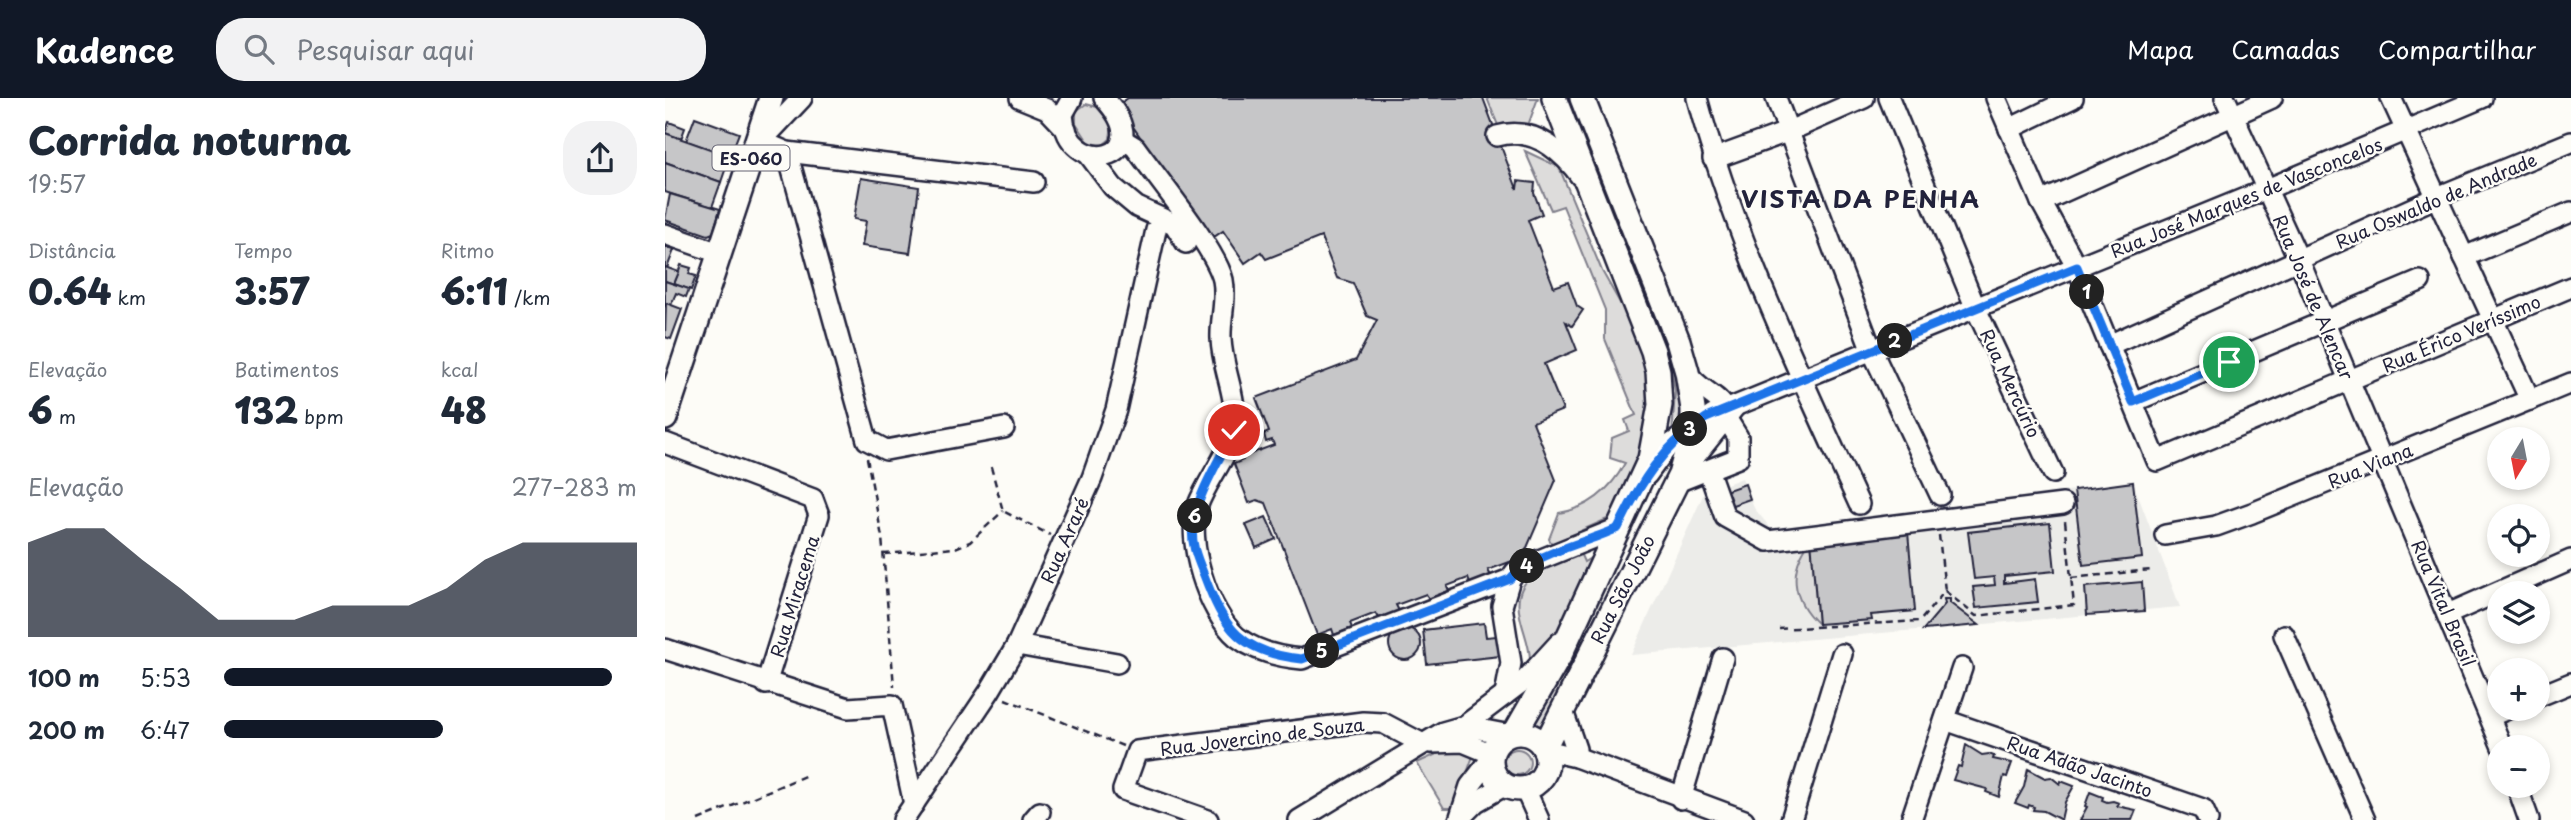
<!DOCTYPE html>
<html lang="pt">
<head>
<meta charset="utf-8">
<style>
  body { margin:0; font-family:"Playpen Sans",sans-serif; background:#f2f2f3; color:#1f2937; height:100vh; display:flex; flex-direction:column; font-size:26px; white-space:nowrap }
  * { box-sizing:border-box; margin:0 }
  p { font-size:23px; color:#747a83 }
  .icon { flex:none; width:38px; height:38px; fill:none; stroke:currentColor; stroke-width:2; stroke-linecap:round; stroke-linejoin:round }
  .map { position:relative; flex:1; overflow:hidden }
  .panel { display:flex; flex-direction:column; background:#fff; width:665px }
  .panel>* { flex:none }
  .needle { width:46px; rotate:190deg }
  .controls { position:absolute; left:1822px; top:329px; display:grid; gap:14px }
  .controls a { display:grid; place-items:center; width:63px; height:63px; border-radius:50%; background:#fff; box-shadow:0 4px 10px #0003; font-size:35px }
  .pin { position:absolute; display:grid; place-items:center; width:60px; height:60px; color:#fff; margin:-30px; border:4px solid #fff; border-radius:50%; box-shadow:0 2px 7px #0007 }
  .km { position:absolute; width:35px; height:35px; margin:-18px; border-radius:50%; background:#222; color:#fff; font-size:19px; line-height:35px; text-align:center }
  .round { display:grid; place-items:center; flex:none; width:74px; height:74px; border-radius:28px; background:#f2f2f3 }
  .overview { display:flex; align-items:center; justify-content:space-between; height:119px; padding:0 28px }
  h1 { font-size:38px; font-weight:800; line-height:52px }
  .figures { display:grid; grid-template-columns:repeat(3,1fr); gap:10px; height:119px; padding:7px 28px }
  .figures div { display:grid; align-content:center }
  .figures b { font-size:35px; font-weight:800 }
  .figures small { font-size:19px; font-weight:400 }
  .figures p { font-size:19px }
  .chart { height:196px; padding:14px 28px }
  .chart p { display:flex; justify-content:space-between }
  .chart svg { width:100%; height:126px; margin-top:7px; fill:#111827; opacity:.7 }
  ul { padding:0 28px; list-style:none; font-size:23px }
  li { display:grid; grid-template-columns:112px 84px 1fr; align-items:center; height:52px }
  li i { height:18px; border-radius:9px; background:#111827 }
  header { display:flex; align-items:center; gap:42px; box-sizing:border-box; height:98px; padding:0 35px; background:#111827; color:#fff }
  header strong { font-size:33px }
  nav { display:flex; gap:38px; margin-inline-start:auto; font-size:24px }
  .search { width:490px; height:63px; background:#f2f2f3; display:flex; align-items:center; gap:18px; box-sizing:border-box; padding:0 24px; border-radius:28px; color:#747a83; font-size:26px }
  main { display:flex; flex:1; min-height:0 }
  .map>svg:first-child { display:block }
</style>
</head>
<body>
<header>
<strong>Kadence</strong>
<div class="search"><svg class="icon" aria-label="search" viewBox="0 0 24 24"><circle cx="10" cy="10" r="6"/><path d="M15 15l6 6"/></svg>Pesquisar aqui</div>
<nav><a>Mapa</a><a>Camadas</a><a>Compartilhar</a></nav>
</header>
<main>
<section class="panel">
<div class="overview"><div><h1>Corrida noturna</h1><p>19:57</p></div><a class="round"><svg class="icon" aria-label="share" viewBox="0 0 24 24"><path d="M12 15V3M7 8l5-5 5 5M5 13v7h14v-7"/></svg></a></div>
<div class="figures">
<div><p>Distância</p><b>0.64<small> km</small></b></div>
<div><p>Tempo</p><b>3:57</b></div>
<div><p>Ritmo</p><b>6:11<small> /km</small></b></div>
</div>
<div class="figures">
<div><p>Elevação</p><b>6<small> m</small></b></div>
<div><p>Batimentos</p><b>132<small> bpm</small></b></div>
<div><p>kcal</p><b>48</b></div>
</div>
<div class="chart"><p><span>Elevação</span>277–283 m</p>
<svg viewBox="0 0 160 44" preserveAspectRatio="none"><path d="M0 44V11L10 6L20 6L30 17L40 27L50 38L60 38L70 38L80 33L90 33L100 33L110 27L120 17L130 11L140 11L150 11L160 11V44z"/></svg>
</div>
<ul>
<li><b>100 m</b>5:53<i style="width:94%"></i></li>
<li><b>200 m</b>6:47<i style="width:53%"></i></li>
</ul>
</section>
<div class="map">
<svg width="1906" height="722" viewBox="0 0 1906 722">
  <rect width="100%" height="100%" fill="#fdfcf7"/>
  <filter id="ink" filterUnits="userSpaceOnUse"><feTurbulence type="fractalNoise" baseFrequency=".0143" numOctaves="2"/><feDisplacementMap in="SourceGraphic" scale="14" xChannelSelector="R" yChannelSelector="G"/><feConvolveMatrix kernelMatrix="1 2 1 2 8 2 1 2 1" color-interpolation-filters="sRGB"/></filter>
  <g filter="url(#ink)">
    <polygon fill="#ecece9" points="1077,380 1089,410 1108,433 1468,384 1515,509 966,557 1039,395"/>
    <g fill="#dddcdb" stroke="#807f8b" stroke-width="2">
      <polygon points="822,0 873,0 862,30 834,30"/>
      <path d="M 902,0 L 907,0 C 920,35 932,71 946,106 C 965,153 1041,294 1007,338 L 1010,293 L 1003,254 L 942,109 Z"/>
      <polygon points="421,6 432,9 447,27 445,41 438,47 424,45 411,25 411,13"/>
      <path d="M 860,53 L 894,69 L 937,173 L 973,237 L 985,280 L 984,338 L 949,418 L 917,432 L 918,438 L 888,448 L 884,441 L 894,415 C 924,410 946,391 960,365 L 945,360 L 947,340 L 964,333 L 960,322 L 971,317 L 940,241 L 940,212 L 898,108 L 886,112 Z"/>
      <path d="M 1146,442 L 1153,526 C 1126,501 1123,471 1146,442 Z"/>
      <path d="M 915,455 L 919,464 L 927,459 L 927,467 C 912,497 898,547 865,560 C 864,545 858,533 855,518 C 845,477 885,466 915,455 Z"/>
      <polygon points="917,550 883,634 865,626"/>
      <polygon points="787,649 807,656 807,661 789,710 779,710 752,665"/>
      <circle cx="852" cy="664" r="13"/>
    </g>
    <g fill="#c6c6c8" stroke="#22223b" stroke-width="2">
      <polygon points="463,0 818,0 852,91 853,83 870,85 869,95 877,116 863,122 889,189 903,184 912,208 918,212 907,228 901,224 912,252 879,266 898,312 868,324 891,382 858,459 823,472 826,478 805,486 803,480 782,488 784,493 764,501 761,496 731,507 734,513 714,520 711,515 685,525 687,530 669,537 667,531 652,537 601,405 592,402 584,405 569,366 578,362 577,359 609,347 607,342 601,344 599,336 604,334 591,300 691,262 712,222 702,218 688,185 672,180 656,139 601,161 596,154 580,165 558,133 546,141 453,7"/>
      <polygon points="30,19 74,35 65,58 21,43"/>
      <polygon points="4,24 20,30 16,41 0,35"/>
      <polygon points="0,35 65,58 56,84 0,64"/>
      <polygon points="0,64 56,84 47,109 0,94"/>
      <polygon points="196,80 254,89 245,155 197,148 201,123 189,121"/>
      <polygon points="5,96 55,111 48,135 43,137 0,122"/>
      <polygon points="0,149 9,152 2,170 0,169"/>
      <polygon points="16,167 26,170 24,176 31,178 26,192 9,186"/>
      <polygon points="0,169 14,174 9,186 0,183"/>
      <polygon points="0,183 24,191 21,199 11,195 6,207 0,208"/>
      <polygon points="1,205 17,211 6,241 0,239"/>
      <polygon points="1468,384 1477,460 1418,467 1409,392"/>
      <polygon points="1080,386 1085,401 1062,409 1057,394"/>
      <polygon points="601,419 611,441 591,450 581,427"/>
      <polygon points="1385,425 1390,473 1339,478 1339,485 1370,481 1373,504 1311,510 1308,489 1330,487 1329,479 1309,481 1303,434"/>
      <polygon points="1243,434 1250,513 1206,517 1207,522 1153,526 1146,442"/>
      <polygon points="1477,484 1479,513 1422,517 1420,489"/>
      <polygon points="1279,501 1285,501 1285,505 1314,527 1258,532 1280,506"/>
      <polygon points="819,525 821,539 832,538 835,558 762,566 758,532"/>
      <circle cx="740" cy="546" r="16"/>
      <polygon points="1301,647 1317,657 1324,656 1329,658 1328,661 1347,665 1342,679 1339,678 1334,699 1321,694 1322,691 1288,682 1293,668 1296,669"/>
      <polygon points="1363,671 1380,680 1386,679 1395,686 1396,683 1409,688 1400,704 1396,722 1379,713 1368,712 1369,709 1364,707 1363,710 1350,705 1359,689"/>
      <polygon points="1425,694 1438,699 1437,702 1442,704 1448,703 1454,705 1452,708 1471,712 1467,722 1415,722 1422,709 1420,708"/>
    </g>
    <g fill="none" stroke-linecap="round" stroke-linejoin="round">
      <g stroke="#22223b" stroke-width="24">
        <g id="minor">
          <polyline points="355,0 382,11 401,31"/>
          <path d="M 407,0 L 398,16 C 401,82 498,64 439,0"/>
          <path d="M 1032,0 C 1069,139 1134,275 1194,406"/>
          <polyline points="1111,0 1207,253 1275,397"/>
          <polyline points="1224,0 1311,211 1388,375"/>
          <polyline points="1331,0 1376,104 1412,169 1492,363 1906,189"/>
          <polyline points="1560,0 1634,162 1837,649"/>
          <polyline points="1726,0 1865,302"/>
          <polyline points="1344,31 1408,0"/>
          <path d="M 832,38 C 868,28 896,52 916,79"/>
          <path d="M 457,41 L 470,49 C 491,79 551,151 558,182 C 562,202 555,221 556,241 C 557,271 573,299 569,330 C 565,356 542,382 533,407 C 520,442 543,515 572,539 C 590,553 615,559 637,561 L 845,481"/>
          <polyline points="96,43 122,54 369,84"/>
          <polyline points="90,50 137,0"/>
          <polyline points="122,54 202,342 221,352 339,330"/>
          <polyline points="424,57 448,89 472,109 509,126 521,145"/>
          <polyline points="1048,61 1122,34 1199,0"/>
          <polyline points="1376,104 1607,0"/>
          <polyline points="0,136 54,155"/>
          <polyline points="1799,159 1906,114"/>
          <polyline points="1444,247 1772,99 1906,44"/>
          <path d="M 1022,274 C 1032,291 1052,296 1061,311"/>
          <polyline points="1468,304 1755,183"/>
          <polyline points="0,345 148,401 154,417 101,586"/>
          <polyline points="1044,374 1060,419 1103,443 1398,406"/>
          <polyline points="1016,376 1069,310"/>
          <polyline points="982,377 1003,348 1048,317 1602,91 1817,0"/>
          <polyline points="1012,384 1073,360 1073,339 1060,318"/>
          <polyline points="1500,437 1551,428 1587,415 1906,285"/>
          <polyline points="1783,516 1906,462"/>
          <polyline points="1619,537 1700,722"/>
          <polyline points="352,547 452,565"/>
          <polyline points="0,551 183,610 227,607 249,706"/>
          <polyline points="840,597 846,565 837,508 845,481 850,474 874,462 953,430"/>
          <polyline points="1872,599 1906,585"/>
          <polyline points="898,613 911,651 911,659"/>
          <polyline points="1826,618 1843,611"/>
          <polyline points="1280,622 1538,711 1543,722"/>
          <polyline points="799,628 861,581 894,545"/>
          <polyline points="766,645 798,644 827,656"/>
          <polyline points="880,652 911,659 1079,722"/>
          <polyline points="1852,688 1864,722"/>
          <polyline points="860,691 874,722"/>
          <polyline points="1016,701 1058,560"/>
          <polyline points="796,719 811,704 839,688"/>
          <polyline points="238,722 324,594 352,547 427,380 451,312 491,132"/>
          <polyline points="368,722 375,714"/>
          <polyline points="543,722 458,692 472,653 698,624 718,625 758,646"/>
          <polyline points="634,722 778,634 799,628 845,637"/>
          <polyline points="794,722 805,688 826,661"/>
          <polyline points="1126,722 1177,556"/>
          <polyline points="1246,722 1297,570"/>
        </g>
      </g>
      <g stroke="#22223b" stroke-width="28">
        <g id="major">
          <polyline points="0,320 106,0"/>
          <circle cx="854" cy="663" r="28"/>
          <polyline points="850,635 895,557 985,361 995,307 993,273 988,253 889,0"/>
          <polyline points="879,650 1015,377 1028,330 1028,311 1022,274 1013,243 917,0"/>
        </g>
      </g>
      <g stroke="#22223b" stroke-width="2.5" stroke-dasharray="7 5" stroke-linecap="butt">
        <polyline points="202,360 217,439 229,589"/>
        <polyline points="326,369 338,413 385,437"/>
        <polyline points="1274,437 1280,493"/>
        <polyline points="219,456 290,450 305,444 338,413"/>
        <polyline points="1406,480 1486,472"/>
        <polyline points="1114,531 1255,523 1280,493 1311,518 1409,507 1400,423"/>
        <polyline points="340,601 458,648"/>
        <polyline points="33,722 142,677"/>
      </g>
      <use href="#minor" stroke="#fdfcf7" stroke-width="19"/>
      <use href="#major" stroke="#fdfcf7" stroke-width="23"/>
    </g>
  </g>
  <g fill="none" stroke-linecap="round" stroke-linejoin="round" filter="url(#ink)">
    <g stroke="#fff" stroke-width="14">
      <path id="route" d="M 569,332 C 555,361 534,393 528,425 C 525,444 532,460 539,477 C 559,531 576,555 637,561 L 845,481 C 864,457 924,444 953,430 C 975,385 998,347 1041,320 L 1412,169 L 1468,304 L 1564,264"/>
    </g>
    <use href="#route" stroke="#1a73e8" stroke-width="9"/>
  </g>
  <g text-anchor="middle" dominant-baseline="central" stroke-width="5" stroke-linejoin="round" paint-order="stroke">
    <rect fill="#fdfcf7" stroke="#646373" stroke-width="2" x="47.5" y="47.5" width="77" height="25" rx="5"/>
    <g font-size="16" font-weight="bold" fill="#22223b">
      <text x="86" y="60">ES-060</text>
    </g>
    <g font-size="18" fill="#22223b" stroke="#fdfcf7">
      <text transform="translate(1581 99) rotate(-22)">Rua José Marques de Vasconcelos</text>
      <text transform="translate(1771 102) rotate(-23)">Rua Oswaldo de Andrade</text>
      <text transform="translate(1649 199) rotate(67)">Rua José de Alencar</text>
      <text transform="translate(1796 235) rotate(-23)">Rua Érico Veríssimo</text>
      <text transform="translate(1346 285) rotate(65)">Rua Mercúrio</text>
      <text transform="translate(1705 367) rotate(-22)">Rua Viana</text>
      <text transform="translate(399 442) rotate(-66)">Rua Araré</text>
      <text transform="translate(957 491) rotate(-63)">Rua São João</text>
      <text transform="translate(129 498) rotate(-73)">Rua Miracema</text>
      <text transform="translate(1779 505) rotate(67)">Rua Vital Brasil</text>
      <text transform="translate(597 638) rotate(-7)">Rua Jovercino de Souza</text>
      <text transform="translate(1415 668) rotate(19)">Rua Adão Jacinto</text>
    </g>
    <g font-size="24" font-weight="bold" letter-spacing="2" fill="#22223b" stroke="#fdfcf7">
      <text x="1196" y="100">VISTA DA PENHA</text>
    </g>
  </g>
</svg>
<div class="controls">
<a><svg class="needle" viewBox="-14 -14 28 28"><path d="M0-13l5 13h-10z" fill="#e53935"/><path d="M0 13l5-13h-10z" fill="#747a83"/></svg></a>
<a><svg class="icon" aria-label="locate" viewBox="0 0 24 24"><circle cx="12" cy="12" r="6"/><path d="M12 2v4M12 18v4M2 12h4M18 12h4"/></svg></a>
<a><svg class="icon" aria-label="layers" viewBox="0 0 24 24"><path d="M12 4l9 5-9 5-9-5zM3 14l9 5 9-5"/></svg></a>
<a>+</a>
<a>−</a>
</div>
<div class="pin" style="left:1564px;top:264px;background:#1e9e55"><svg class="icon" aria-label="arrive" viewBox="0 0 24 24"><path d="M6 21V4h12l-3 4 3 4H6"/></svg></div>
<div class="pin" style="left:569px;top:332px;background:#d93025"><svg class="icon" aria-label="check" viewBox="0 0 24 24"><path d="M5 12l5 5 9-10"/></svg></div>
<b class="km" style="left:1422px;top:194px">1</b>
<b class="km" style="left:1230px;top:243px">2</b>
<b class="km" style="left:1025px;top:331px">3</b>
<b class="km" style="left:862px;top:468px">4</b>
<b class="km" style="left:657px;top:553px">5</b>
<b class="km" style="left:530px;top:418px">6</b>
</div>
</main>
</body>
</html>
